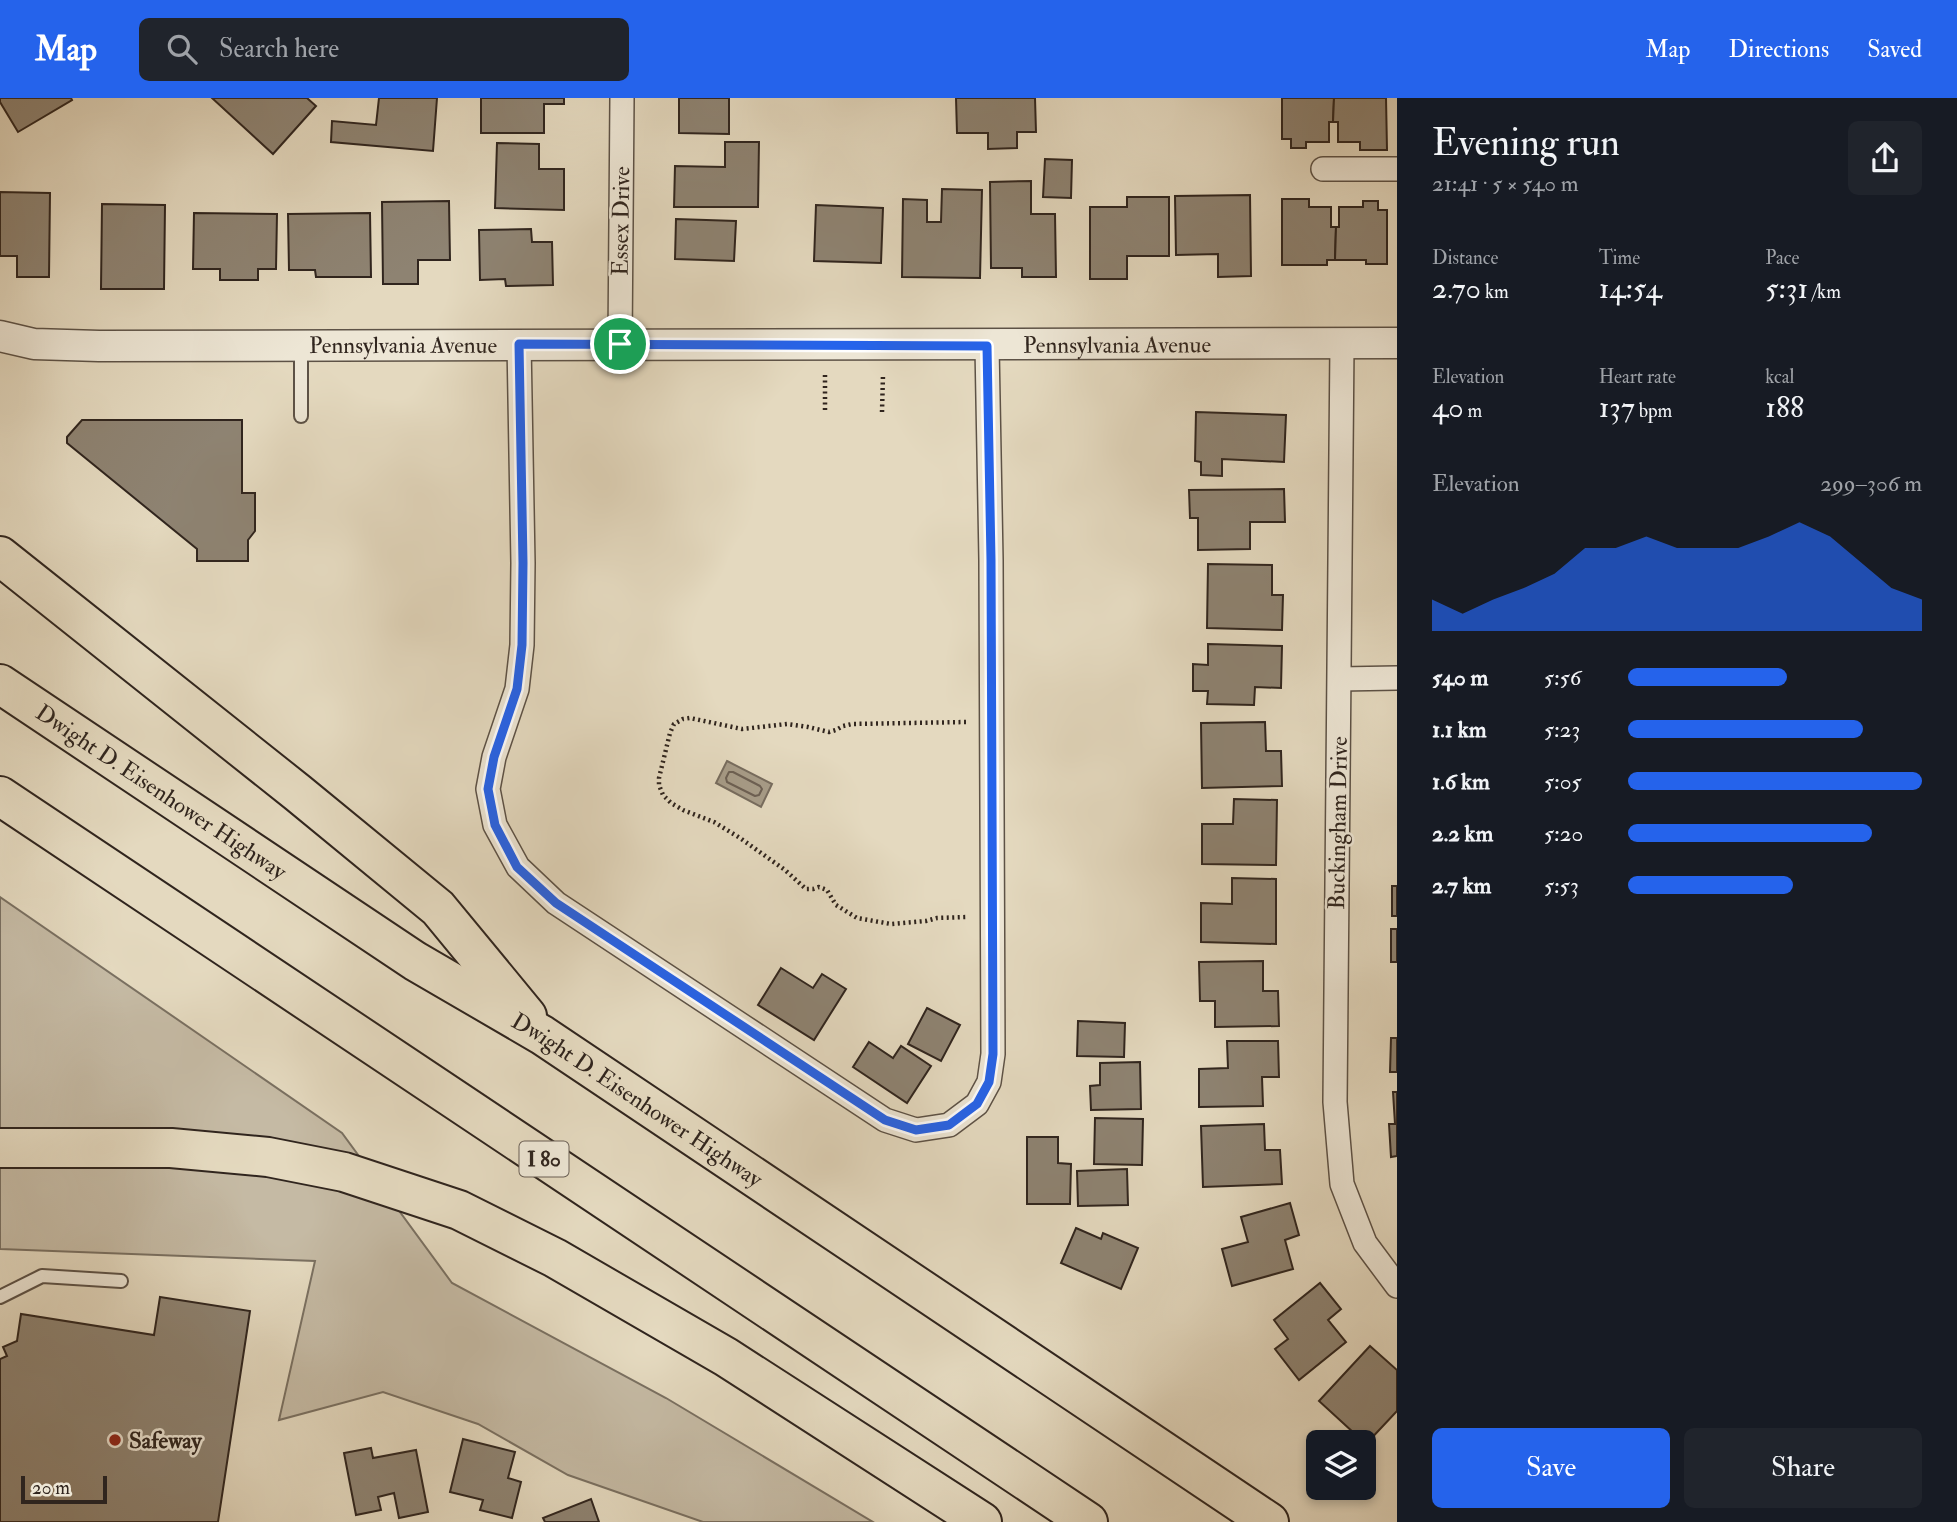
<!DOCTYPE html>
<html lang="en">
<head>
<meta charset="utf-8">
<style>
  body { margin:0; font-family:"IM FELL Double Pica",serif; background:#20242c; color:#f1f3f6; height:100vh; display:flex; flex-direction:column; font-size:26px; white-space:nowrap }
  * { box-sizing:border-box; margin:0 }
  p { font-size:23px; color:#9ea1a6 }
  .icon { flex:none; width:38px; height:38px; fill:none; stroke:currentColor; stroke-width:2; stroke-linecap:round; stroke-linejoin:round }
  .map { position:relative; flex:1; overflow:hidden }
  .sheet { display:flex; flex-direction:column; background:#171b24; width:560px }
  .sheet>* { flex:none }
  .controls { position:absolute; left:1306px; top:1332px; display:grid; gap:14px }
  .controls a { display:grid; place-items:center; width:70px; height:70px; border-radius:10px; background:#171b24; box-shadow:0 4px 10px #0003; font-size:35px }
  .scale { position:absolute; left:21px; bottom:18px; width:86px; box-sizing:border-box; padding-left:7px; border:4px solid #30251e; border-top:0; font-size:19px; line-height:24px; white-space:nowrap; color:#30251e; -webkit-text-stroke:5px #ede6d5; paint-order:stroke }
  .pin { position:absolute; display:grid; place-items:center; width:60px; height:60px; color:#fff; margin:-30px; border:4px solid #fff; border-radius:50%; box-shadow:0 2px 7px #0007 }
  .round { display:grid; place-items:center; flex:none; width:74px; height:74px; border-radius:10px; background:#20242c }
  .headline { display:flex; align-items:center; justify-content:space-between; height:119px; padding:0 35px }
  h1 { font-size:38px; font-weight:600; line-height:52px }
  .stats { display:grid; grid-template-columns:repeat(3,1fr); gap:10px; height:119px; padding:7px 35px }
  .stats div { display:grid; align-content:center }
  .stats b { font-size:30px; font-weight:600 }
  .stats small { font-size:19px; font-weight:400 }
  .stats p { font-size:19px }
  .chart { height:196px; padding:14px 35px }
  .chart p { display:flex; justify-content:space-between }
  .chart svg { width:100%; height:126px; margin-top:7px; fill:#2563eb; opacity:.7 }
  .primary-button { display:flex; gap:14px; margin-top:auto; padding:14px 35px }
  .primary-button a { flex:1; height:80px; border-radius:10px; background:#2563eb; color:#fff; font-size:28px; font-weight:600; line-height:80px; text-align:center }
  .primary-button a+a { background:#20242c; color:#f1f3f6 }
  ul { padding:0 35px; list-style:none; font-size:23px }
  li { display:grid; grid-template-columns:112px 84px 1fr; align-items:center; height:52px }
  li i { height:18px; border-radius:9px; background:#2563eb }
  header { display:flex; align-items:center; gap:42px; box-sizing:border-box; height:98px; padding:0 35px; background:#2563eb; color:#fff }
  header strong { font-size:33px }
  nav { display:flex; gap:38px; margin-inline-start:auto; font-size:24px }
  .search { width:490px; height:63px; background:#20242c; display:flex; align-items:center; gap:18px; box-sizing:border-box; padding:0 24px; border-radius:10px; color:#9ea1a6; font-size:26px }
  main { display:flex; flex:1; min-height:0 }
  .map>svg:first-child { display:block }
</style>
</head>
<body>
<header>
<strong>Map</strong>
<div class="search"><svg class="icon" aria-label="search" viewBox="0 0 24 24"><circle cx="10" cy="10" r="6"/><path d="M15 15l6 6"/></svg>Search here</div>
<nav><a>Map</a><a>Directions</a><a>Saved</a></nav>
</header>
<main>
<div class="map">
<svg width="1397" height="1424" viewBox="0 0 1397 1424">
  <rect width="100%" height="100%" fill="#e4d9bf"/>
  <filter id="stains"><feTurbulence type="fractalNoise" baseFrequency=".00286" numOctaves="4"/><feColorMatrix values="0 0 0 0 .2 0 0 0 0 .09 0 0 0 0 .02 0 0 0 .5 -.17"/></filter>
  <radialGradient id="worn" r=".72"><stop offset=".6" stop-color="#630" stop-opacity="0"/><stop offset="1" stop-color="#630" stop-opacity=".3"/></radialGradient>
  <polygon fill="#c5baa4" stroke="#7a7061" stroke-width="2" points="0,799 342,1035 452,1185 666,1300 873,1424 703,1424 568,1377 478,1326 383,1294 279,1322 315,1163 0,1151"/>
  <polygon fill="#a79c88" stroke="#776c5e" stroke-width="2" points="727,663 772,686 761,709 716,685"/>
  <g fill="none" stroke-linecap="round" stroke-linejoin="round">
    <polygon stroke="#6c6053" stroke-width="2" points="729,674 733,674 760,688 762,691 759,697 755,698 727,684 726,680"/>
  </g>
  <g fill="#8e8372" stroke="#30251e" stroke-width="2">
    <polygon points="0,0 71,0 72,2 18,34 0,4"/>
    <polygon points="212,0 307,0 316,8 273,56"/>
    <polygon points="379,0 437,0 433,53 331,44 332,23 376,27"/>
    <polygon points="481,0 564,0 564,6 544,6 544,35 481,35"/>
    <polygon points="679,0 729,0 729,36 679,35"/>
    <polygon points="956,0 1035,0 1036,34 1017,34 1017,50 988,51 988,35 957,35"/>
    <polygon points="1282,0 1334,0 1333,24 1329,24 1329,44 1306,44 1306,50 1291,50 1291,41 1282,41"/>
    <polygon points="1334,0 1386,0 1387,52 1360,52 1360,44 1338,44 1338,24 1333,24"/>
    <polygon points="725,44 759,44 758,109 674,109 675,68 725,69"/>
    <polygon points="497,45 539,46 539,71 564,71 564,112 495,110"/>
    <polygon points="1045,61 1072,62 1071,100 1043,99"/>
    <polygon points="1031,83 1031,116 1055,116 1056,179 1022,179 1022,170 991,170 990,84"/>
    <polygon points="942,91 982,92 980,180 902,179 903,101 927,102 927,124 941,124"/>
    <polygon points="0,94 50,95 49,179 17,179 17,158 0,158"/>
    <polygon points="1250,97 1251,178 1218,179 1218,156 1176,157 1175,98"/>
    <polygon points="1127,99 1169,99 1169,158 1127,158 1127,181 1090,181 1090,109 1127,109"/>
    <polygon points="1282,101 1309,101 1309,109 1331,109 1331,129 1336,129 1335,162 1327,162 1327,167 1282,167"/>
    <polygon points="449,103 450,162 418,162 418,186 383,186 382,104"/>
    <polygon points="1363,103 1378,103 1378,112 1387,112 1387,166 1366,166 1366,162 1335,162 1336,129 1339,129 1339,109 1363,109"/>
    <polygon points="102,106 165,107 164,191 101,191"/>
    <polygon points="816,107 883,110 881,165 814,163"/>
    <polygon points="194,115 277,116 276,171 258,171 258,182 220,182 220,171 193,171"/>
    <polygon points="370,115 371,179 316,179 315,172 289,172 288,116"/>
    <polygon points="676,121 736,123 734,163 675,161"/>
    <polygon points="531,131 532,144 552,144 553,187 506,188 505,181 480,182 479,132"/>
    <polygon points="1196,314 1286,317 1284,364 1222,361 1222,378 1201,377 1201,364 1195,363"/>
    <polygon points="82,322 242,322 242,395 255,395 255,433 248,442 248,463 197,463 197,451 67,345 67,339"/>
    <polygon points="1284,391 1285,424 1250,424 1250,451 1198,452 1198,420 1190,420 1189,392"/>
    <polygon points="1208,466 1272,467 1272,497 1283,497 1282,532 1207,530"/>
    <polygon points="1208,546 1282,548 1281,590 1255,589 1254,607 1207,606 1208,593 1193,593 1193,566 1208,567"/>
    <polygon points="1265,624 1266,653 1281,653 1282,688 1202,690 1201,625"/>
    <polygon points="1234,701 1277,702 1276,767 1202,766 1202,726 1233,726"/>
    <polygon points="1232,780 1276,781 1276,846 1201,844 1201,805 1232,806"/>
    <rect x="1392" y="788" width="5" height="30"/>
    <rect x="1391" y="831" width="6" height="33"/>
    <polygon points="1263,863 1263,893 1278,893 1279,928 1215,929 1215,903 1200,903 1199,864"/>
    <polygon points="781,870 813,890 822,876 846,891 814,942 758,907"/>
    <polygon points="927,910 960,927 941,963 908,946"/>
    <polygon points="1078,923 1125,925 1124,959 1077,958"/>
    <polygon points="1391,940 1397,940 1397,974 1390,974"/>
    <polygon points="1227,943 1278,943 1279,979 1262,979 1263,1008 1199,1009 1199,971 1228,970"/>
    <polygon points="869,944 893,960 901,948 931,968 907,1005 853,969"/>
    <polygon points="1140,964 1141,1011 1091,1012 1090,988 1100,987 1100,965"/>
    <polygon points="1393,994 1397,994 1397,1058 1391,1059 1389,1026 1395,1026"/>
    <polygon points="1095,1020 1143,1021 1142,1067 1094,1066"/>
    <polygon points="1264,1026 1265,1052 1280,1052 1282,1086 1203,1089 1201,1028"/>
    <polygon points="1027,1039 1058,1039 1058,1065 1071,1066 1070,1106 1027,1106"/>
    <polygon points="1127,1071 1128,1107 1078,1108 1077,1073"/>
    <polygon points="1290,1105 1299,1137 1285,1142 1293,1171 1232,1188 1222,1151 1248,1144 1241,1119"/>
    <polygon points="1076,1130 1101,1141 1103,1135 1138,1150 1121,1191 1061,1165"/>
    <polygon points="1320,1185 1341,1211 1328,1222 1346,1244 1299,1282 1275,1251 1288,1241 1274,1222"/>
    <polygon points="160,1199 250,1213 218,1424 0,1424 0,1261 7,1258 3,1249 17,1243 21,1216 154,1237"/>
    <polygon points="1370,1248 1397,1272 1397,1313 1366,1346 1319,1303"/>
    <polygon points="463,1341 515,1354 508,1380 521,1384 512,1420 480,1412 483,1402 450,1394"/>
    <polygon points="371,1350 373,1360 416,1352 428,1414 399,1420 394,1395 378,1399 381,1412 356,1417 344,1355"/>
    <polygon points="591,1401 599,1424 545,1424 543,1420"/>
  </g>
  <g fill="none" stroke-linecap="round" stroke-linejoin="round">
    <g stroke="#5d5246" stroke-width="16">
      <g id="service">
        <polyline points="301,247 301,318"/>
        <polyline points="0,1199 42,1178 121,1183"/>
      </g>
    </g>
    <g stroke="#5d5246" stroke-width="26">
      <g id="minor">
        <polyline points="1323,71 1397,71"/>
        <polyline points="519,245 523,465 522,547 517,591 494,659 488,691 495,727 518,769 556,805 885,1022 916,1032 949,1027 977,1006 989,984 993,956 991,462 987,248"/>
        <polyline points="620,246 622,0"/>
        <polyline points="1342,246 1335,1004 1342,1086 1365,1145 1397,1188"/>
        <polyline points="1340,581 1397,580"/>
      </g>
    </g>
    <g stroke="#5d5246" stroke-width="33">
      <g id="tertiary">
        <path id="s1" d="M 0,238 L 34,246 L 99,248 C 531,245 964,249 1397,245"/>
      </g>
    </g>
    <g stroke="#30251e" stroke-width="42">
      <g id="motorway">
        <polyline points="0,458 298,695 438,810 527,918"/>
        <path id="s2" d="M 0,586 L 415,863 L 542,937 L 1269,1424"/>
        <polyline points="0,698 1088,1424"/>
        <polyline points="0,1050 171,1050 268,1059 344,1074 459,1112 555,1160 726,1259 982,1424"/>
      </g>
    </g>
    <g stroke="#30251e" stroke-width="4.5" stroke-dasharray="2 3.5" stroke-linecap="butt">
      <polyline points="825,277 825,314"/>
      <polyline points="882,314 883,277"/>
      <polyline points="966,624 852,626 843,628 836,632 829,634 808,629 787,626 742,631 690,620 683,621 674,626 670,635 659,680 659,687 663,697 671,705 683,712 714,724 740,740 785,772 806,791 813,791 819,789 827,792 836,807 857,820 891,826 926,823 937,820 967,819"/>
    </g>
    <use href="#service" stroke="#ede6d5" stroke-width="12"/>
    <use href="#minor" stroke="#ede6d5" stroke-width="23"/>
    <use href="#tertiary" stroke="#ede6d5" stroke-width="30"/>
    <use href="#motorway" stroke="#e4d9bf" stroke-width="38"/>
  </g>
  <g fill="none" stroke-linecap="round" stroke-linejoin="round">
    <g stroke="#fff" stroke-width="14">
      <polygon id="route" points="519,246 987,248 991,462 993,956 989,984 977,1006 949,1027 916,1032 885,1022 556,805 517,769 495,727 488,691 494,659 517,591 522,547 523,465"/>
    </g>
    <use href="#route" stroke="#2563eb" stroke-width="9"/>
  </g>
  <circle fill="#8f2418" stroke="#ede6d5" stroke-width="2.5" cx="115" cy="1342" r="7"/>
  <g text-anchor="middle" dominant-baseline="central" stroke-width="5" stroke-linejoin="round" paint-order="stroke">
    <rect fill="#ede6d5" stroke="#695f55" stroke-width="2" x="519.5" y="1043.5" width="49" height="35" rx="5"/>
    <g font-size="21" font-weight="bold" fill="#30251e">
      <text x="544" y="1061">I 80</text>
    </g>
    <g font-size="23" fill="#30251e" stroke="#ede6d5">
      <text transform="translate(621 123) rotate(-89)">Essex Drive</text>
      <text stroke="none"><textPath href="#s1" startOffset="404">Pennsylvania Avenue</textPath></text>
      <text stroke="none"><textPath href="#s1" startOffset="1118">Pennsylvania Avenue</textPath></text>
      <text stroke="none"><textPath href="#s2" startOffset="194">Dwight D. Eisenhower Highway</textPath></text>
      <text transform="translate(1338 725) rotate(-89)">Buckingham Drive</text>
      <text stroke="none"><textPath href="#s2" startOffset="761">Dwight D. Eisenhower Highway</textPath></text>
    </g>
    <g font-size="23" font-weight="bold" fill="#30251e" stroke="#ede6d5" text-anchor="start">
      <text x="129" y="1342">Safeway</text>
    </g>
  </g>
  <rect width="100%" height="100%" filter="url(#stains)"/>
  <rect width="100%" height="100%" fill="url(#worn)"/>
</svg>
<div class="controls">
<a><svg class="icon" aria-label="layers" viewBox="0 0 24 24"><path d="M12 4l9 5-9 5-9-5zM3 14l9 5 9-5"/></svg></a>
</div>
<div class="scale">20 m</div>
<div class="pin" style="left:620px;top:246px;background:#1e9e55"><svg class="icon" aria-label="arrive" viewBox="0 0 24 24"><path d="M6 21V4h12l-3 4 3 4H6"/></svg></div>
</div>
<section class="sheet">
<div class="headline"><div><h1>Evening run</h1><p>21:41 · 5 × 540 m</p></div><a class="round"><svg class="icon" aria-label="share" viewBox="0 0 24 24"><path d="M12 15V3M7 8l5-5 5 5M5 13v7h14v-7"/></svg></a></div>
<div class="stats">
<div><p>Distance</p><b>2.70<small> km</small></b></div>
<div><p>Time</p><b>14:54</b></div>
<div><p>Pace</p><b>5:31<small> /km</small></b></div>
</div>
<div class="stats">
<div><p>Elevation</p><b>40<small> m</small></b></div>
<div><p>Heart rate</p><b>137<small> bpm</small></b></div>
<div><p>kcal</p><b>188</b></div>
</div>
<div class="chart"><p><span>Elevation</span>299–306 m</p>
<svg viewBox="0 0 160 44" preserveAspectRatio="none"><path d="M0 44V33L10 38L20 33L30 29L40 24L50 15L60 15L70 11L80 15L90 15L100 15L110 11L120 6L130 11L140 20L150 29L160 33V44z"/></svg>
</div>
<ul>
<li><b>540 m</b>5:56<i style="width:54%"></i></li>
<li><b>1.1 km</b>5:23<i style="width:80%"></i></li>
<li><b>1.6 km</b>5:05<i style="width:100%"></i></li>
<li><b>2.2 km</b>5:20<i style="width:83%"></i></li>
<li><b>2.7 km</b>5:53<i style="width:56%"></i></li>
</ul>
<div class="primary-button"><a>Save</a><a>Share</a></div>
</section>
</main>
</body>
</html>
